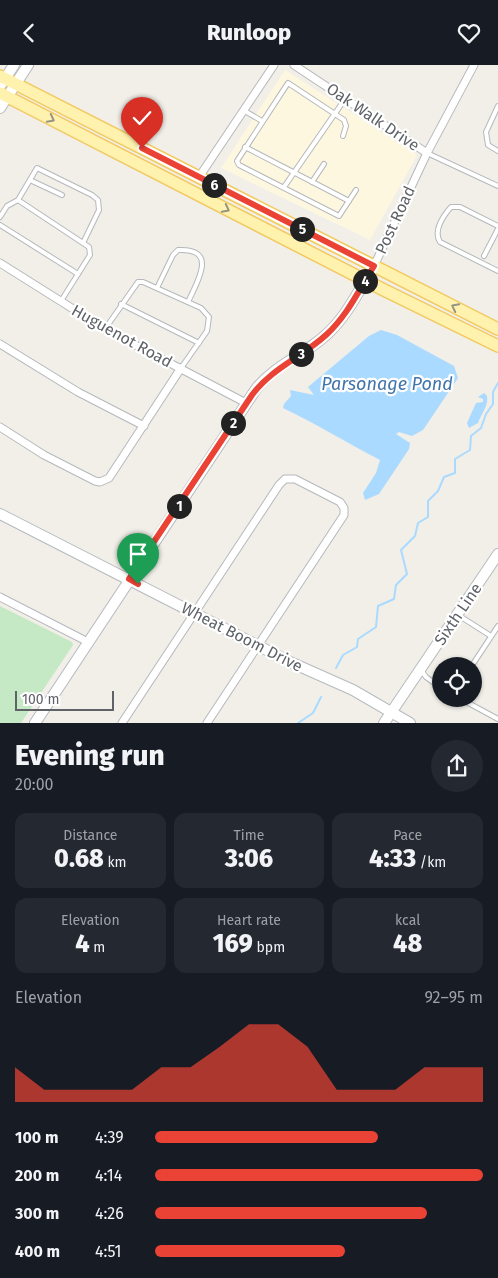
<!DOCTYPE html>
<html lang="en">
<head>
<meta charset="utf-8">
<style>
  body { margin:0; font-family:"Fira Sans",sans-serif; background:#242831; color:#f1f3f6; height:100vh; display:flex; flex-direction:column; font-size:19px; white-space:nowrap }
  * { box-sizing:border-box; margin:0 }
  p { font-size:16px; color:#9ea1a6 }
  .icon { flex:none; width:28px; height:28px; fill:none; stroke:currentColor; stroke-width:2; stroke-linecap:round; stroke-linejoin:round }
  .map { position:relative; height:658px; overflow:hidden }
  .drawer { display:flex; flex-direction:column; background:#171b24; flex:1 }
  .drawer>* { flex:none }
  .tools { position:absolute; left:432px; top:592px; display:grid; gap:10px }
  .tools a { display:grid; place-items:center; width:50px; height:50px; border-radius:50%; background:#171b24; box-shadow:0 1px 4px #0004; font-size:25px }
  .scale { position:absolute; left:15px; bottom:12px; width:99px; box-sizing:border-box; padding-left:5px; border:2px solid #5f6368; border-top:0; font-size:14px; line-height:18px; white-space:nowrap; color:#5f6368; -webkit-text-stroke:4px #fff; paint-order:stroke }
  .pin { position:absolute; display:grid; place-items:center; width:42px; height:42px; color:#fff; margin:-51px -21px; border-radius:50% 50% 50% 0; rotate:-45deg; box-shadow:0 0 5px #0007 }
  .pin .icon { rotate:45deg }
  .km { position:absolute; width:25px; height:25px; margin:-12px; border-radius:50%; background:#222; color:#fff; font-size:14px; line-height:25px; text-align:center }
  .round { display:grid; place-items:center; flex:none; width:52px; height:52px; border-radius:26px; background:#242831 }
  .head { display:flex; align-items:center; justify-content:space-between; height:85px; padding:0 15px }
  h1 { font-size:28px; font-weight:800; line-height:38px }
  .stats { display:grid; grid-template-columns:repeat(3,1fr); gap:8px; height:85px; padding:5px 15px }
  .stats div { display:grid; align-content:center; border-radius:12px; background:#242831; text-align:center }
  .stats b { font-size:25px; font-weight:800 }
  .stats small { font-size:14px; font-weight:400 }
  .stats p { font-size:14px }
  .chart { height:140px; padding:10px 15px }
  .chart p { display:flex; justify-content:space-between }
  .chart svg { width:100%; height:90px; margin-top:5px; fill:#ea4335; opacity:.7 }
  ul { padding:0 15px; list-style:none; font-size:16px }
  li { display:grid; grid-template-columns:80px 60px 1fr; align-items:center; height:38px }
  li i { height:12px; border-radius:6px; background:#ea4335 }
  header { display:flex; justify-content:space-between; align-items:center; height:65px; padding:0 15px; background:#171b24; font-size:22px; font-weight:800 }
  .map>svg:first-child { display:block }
</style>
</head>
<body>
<header><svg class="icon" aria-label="back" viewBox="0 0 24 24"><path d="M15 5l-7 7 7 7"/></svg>Runloop<svg class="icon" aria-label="heart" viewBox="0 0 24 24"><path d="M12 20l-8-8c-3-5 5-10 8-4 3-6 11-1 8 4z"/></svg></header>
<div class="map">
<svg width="498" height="658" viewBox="0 0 498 658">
  <rect width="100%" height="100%" fill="#f1efe8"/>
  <polygon fill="#fef7e0" points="285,5 417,90 370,175 221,103"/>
  <polygon fill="#c5e8c5" points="0,541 72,577 73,580 21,658 0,658"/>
  <g fill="#aadaff">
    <path d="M 381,265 L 397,270 L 454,301 L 458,313 L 423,365 L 412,371 L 399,367 L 396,369 L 410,378 L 409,384 L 379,429 L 365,435 L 363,428 L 376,408 L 380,395 C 347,378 317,359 283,343 L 284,339 L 291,331 L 290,325 L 314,330 L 308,322 L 369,271 Z"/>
    <path d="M 484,328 L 487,331 C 489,340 481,349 478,358 L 469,363 L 467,358 L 476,338 L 483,337 L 483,334 L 478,332 Z"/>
  </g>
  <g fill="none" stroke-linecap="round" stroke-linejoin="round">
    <g stroke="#aadaff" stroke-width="2">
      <polyline points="336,603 343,590 357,582 358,574 376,562 378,541 394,534 396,520 407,509 401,485 415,471 418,458 428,452 428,436 438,426 444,412 455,408 455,394 470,385 471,371 481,363 486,349 493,339 493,327 498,318"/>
      <polyline points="298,658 313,648 321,632"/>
    </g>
    <g stroke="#b5b8bc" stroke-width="6">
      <g id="lane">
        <polyline points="498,41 486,67 488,80 498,86"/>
        <polyline points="243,45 262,56"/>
        <polyline points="343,71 346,61 344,55 288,18 237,96 239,100 339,151 356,125"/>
        <polyline points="245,82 349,136"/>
        <polyline points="427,88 498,121"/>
        <polyline points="30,115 62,130"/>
        <polyline points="312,117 324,99"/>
        <polyline points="284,122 345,34"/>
        <polyline points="18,135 37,103 92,130 98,135 99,145 84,176"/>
        <polyline points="0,152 7,141 18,135 89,182 90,190 61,236"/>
        <polyline points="0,160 78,209"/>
        <path d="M 498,161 L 460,142 L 451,142 C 443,151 433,166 440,177 L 498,206"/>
        <polyline points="484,191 498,164"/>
        <path d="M 157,223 L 173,190 L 178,185 C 219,183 197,217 188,237"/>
        <polyline points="121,239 199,278"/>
        <polyline points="105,264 138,217 143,217 201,243 209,252 207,266 181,303"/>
        <polyline points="458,550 491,571"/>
        <polyline points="473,599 498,561"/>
        <polyline points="421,605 426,612 441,623"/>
        <polyline points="461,634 498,654"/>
      </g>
    </g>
    <g stroke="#b5b8bc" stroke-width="9">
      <g id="street">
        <polyline points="294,0 427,88"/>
        <polyline points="199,112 274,0"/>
        <polyline points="0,198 105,264 246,338"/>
        <polyline points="374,201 427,88 474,0"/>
        <polyline points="0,279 78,327 144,361"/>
        <polyline points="0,362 44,390 95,416 100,417 109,413 181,303"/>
        <polyline points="0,532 88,577"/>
        <polyline points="122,658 279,420 285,414 295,414 340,437 344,443 344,450 207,658"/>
      </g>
    </g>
    <g stroke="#b6babf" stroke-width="12">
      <g id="secondary">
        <polyline points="0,21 14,0"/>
        <polyline points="0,43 28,0"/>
        <polyline points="0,449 290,597 353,625 410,658"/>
        <path d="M 35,658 L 256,324 C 275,300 304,290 326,270 C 347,251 359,225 374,201"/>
        <polyline points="384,658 498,489"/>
      </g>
    </g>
    <g stroke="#f2c960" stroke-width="14">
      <g id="primary">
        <polyline points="0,11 498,264"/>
        <polyline points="0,28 382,224 498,281"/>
      </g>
    </g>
    <use href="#lane" stroke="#fff" stroke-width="4"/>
    <use href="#street" stroke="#fff" stroke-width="7"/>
    <use href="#secondary" stroke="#fff" stroke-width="10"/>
    <use href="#primary" stroke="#fff2af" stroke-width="11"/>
  </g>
  <defs><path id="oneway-chevron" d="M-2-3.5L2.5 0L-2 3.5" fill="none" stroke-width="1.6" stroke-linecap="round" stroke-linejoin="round" transform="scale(1.25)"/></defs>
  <g stroke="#979581">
    <use href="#oneway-chevron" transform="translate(51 54) rotate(27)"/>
    <use href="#oneway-chevron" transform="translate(226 144) rotate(27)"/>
    <use href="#oneway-chevron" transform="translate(455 242) rotate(-153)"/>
  </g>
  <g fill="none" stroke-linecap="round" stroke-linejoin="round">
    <g stroke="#fff" stroke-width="10">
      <path id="route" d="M 138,519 L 129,514 L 252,330 C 272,303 302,292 326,270 C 347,251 359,225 374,201 L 142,83"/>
    </g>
    <use href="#route" stroke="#ea4335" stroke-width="6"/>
  </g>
  <g text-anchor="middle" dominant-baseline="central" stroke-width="4.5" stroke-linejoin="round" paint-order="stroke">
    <g font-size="16" fill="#5f6368" stroke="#fff">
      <text transform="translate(373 52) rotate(34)">Oak Walk Drive</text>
      <text transform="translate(395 155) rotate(-65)">Post Road</text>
      <text transform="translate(122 271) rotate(29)">Huguenot Road</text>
      <text transform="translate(458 549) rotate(-56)">Sixth Line</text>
      <text transform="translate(242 572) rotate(27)">Wheat Boom Drive</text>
    </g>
    <g font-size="18" font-style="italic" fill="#4174aa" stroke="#fff">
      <text x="387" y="319">Parsonage Pond</text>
    </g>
  </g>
</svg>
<div class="tools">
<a><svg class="icon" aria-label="locate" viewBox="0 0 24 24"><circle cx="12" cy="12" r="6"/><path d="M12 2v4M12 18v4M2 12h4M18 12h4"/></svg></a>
</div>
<div class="scale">100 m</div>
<div class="pin" style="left:138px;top:519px;background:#1e9e55"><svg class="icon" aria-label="arrive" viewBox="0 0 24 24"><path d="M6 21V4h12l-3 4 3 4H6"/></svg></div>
<div class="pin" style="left:142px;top:83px;background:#d93025"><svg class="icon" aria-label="check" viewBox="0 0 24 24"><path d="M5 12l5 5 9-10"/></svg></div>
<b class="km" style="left:179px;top:441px">1</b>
<b class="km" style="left:233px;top:358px">2</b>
<b class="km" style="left:301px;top:289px">3</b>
<b class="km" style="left:365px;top:216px">4</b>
<b class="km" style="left:302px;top:164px">5</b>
<b class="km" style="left:214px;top:120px">6</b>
</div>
<section class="drawer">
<div class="head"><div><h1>Evening run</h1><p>20:00</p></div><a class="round"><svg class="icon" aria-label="share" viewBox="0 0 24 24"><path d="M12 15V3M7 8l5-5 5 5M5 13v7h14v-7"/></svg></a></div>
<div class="stats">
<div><p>Distance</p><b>0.68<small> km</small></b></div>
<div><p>Time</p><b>3:06</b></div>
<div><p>Pace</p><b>4:33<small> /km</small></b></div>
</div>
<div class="stats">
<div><p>Elevation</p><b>4<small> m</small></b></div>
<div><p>Heart rate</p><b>169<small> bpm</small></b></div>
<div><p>kcal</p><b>48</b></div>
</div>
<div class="chart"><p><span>Elevation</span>92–95 m</p>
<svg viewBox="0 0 160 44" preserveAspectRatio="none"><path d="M0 44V27L10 38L20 38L30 38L40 38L50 27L60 27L70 17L80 6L90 6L100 17L110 38L120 38L130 38L140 27L150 27L160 27V44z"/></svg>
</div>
<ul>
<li><b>100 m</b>4:39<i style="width:68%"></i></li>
<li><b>200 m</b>4:14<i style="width:100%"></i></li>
<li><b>300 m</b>4:26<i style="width:83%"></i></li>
<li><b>400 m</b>4:51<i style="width:58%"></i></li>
</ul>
</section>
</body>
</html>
